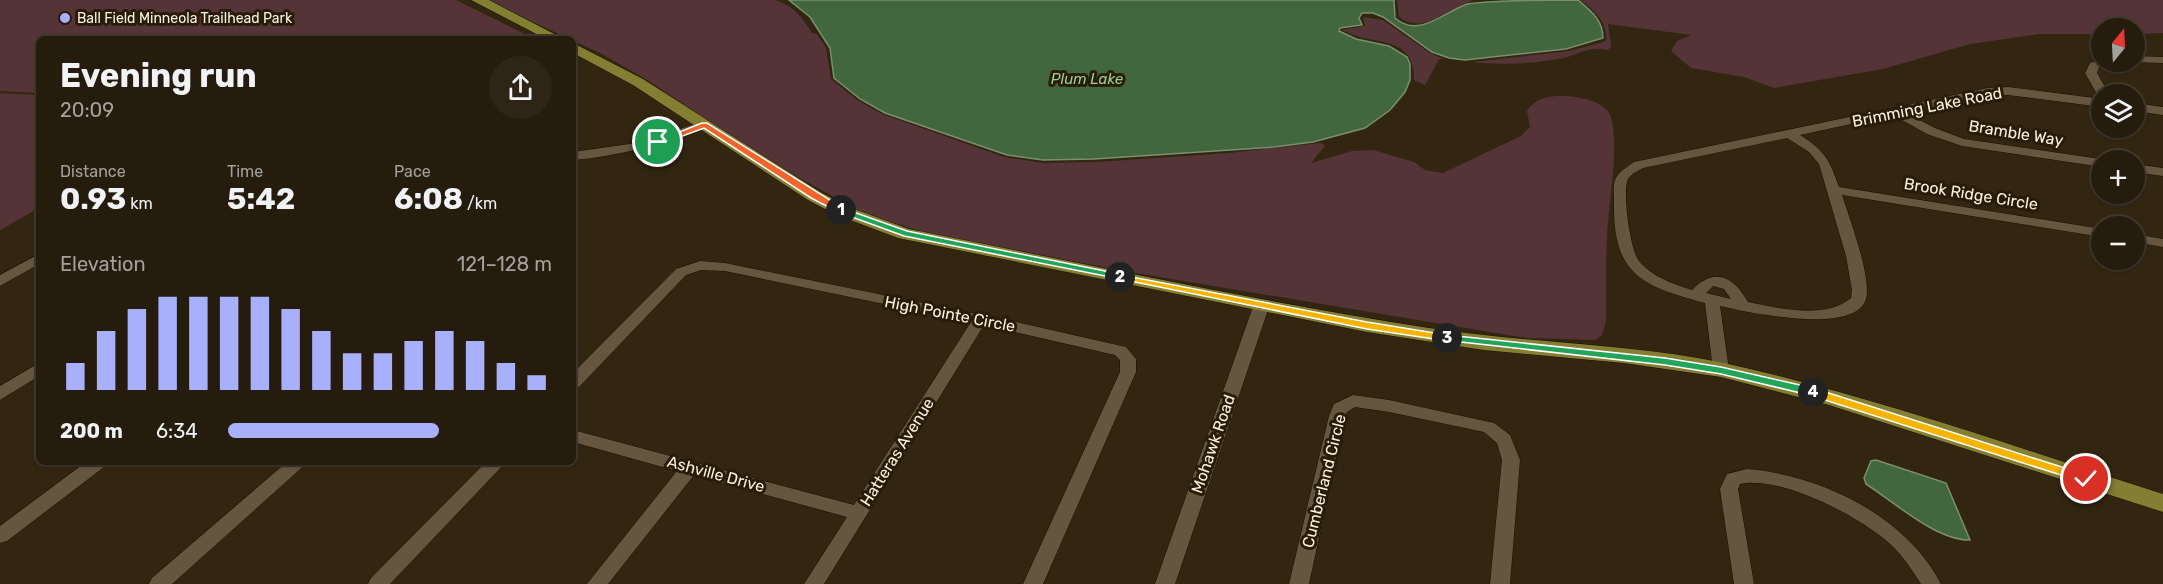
<!DOCTYPE html>
<html lang="en">
<head>
<meta charset="utf-8">
<style>
  body { margin:0; font-family:Rubik,sans-serif; background:#2e2516; color:#f1f3f6; height:100vh; display:flex; flex-direction:column; font-size:22px; white-space:nowrap }
  * { box-sizing:border-box; margin:0 }
  p { font-size:20px; color:#a4a19d }
  .icon { flex:none; width:33px; height:33px; fill:none; stroke:currentColor; stroke-width:2; stroke-linecap:round; stroke-linejoin:round }
  .map { position:relative; flex:1; overflow:hidden }
  .side { position:absolute; left:36px; top:36px; width:540px; height:429px; display:flex; flex-direction:column; background:#261c0d; border-radius:9px; box-shadow:0 2px 4px #0004,0 0 0 2px #423a2e }
  .side>* { flex:none }
  .needle { width:39px; rotate:18deg }
  .fabs { position:absolute; left:2091px; top:18px; display:grid; gap:12px }
  .fabs a { display:grid; place-items:center; width:54px; height:54px; border-radius:50%; background:#261c0d; box-shadow:0 2px 4px #0004,0 0 0 2px #423a2e; font-size:30px }
  .pin { position:absolute; display:grid; place-items:center; width:51px; height:51px; color:#fff; margin:-26px; border:3px solid #fff; border-radius:50%; box-shadow:0 2px 6px #0007 }
  .km { position:absolute; width:30px; height:30px; margin:-15px; border-radius:50%; background:#222; color:#fff; font-size:16px; line-height:30px; text-align:center }
  .round { display:grid; place-items:center; flex:none; width:63px; height:63px; border-radius:32px; background:#2e2516 }
  .headline { display:flex; align-items:center; justify-content:space-between; height:102px; padding:0 24px }
  h1 { font-size:33px; font-weight:700; line-height:45px }
  .metrics { display:grid; grid-template-columns:repeat(3,1fr); gap:9px; height:102px; padding:6px 24px }
  .metrics div { display:grid; align-content:center }
  .metrics b { font-size:30px; font-weight:700 }
  .metrics small { font-size:16px; font-weight:400 }
  .metrics p { font-size:16px }
  .chart { height:168px; padding:12px 24px }
  .chart p { display:flex; justify-content:space-between }
  .chart svg { width:100%; height:108px; margin-top:6px; stroke:#a8b0fc; stroke-width:6 }
  ul { padding:0 24px; list-style:none; font-size:20px }
  li { display:grid; grid-template-columns:96px 72px 1fr; align-items:center; height:45px }
  li i { height:15px; border-radius:8px; background:#a8b0fc }
  .map>svg:first-child { display:block }
</style>
</head>
<body>
<div class="map">
<svg width="2163" height="584" viewBox="0 0 2163 584">
  <rect width="100%" height="100%" fill="#332611"/>
  <g fill="#543437">
    <polygon points="0,0 456,0 535,39 39,39 39,93 0,91"/>
    <path d="M 485,0 L 775,0 C 794,6 802,17 812,33 L 817,34 L 826,48 L 831,79 L 857,100 L 882,114 L 1004,157 L 1043,163 L 1096,162 L 1229,153 L 1321,143 L 1325,146 L 1311,163 L 1352,151 L 1373,150 L 1414,162 L 1425,170 L 1443,173 L 1521,136 L 1530,127 L 1527,111 C 1536,98 1547,96 1563,96 C 1577,96 1606,101 1611,117 C 1619,146 1610,193 1608,223 C 1605,256 1607,288 1606,321 L 1602,335 L 1595,340 L 1526,338 L 1130,272 L 936,236 L 865,214 L 765,159 L 649,81 L 600,53 Z"/>
    <path d="M 1397,0 L 1474,0 C 1450,7 1423,36 1399,17 Z"/>
    <path d="M 1581,0 L 2163,0 L 2163,33 L 2135,34 L 2134,28 L 2102,28 L 2101,34 L 2039,34 L 1970,44 L 1883,69 L 1774,88 L 1744,77 L 1691,68 L 1671,51 L 1677,41 L 1691,35 L 1608,24 L 1611,46 L 1608,50 C 1587,45 1578,56 1558,59 C 1531,64 1499,65 1472,62 L 1569,51 L 1603,42 L 1606,40 C 1607,21 1595,12 1581,0 Z"/>
    <path d="M 1363,17 L 1383,20 L 1430,53 L 1444,59 L 1439,59 L 1425,85 L 1414,80 C 1415,33 1372,47 1342,30 L 1365,26 Z"/>
    <polygon points="0,93 39,95 39,208 0,230"/>
  </g>
  <g fill="#42663d" stroke="#79906f" stroke-width="1.5">
    <path d="M 789,0 L 1394,0 L 1395,18 C 1419,39 1444,12 1467,4 C 1495,0 1547,0 1578,0 C 1591,11 1603,20 1603,38 L 1566,49 L 1465,60 L 1449,58 L 1432,52 L 1383,17 L 1373,13 L 1362,13 L 1359,18 L 1362,25 L 1340,28 L 1339,31 L 1356,39 L 1389,46 L 1407,57 L 1410,64 L 1410,80 L 1405,92 L 1390,110 L 1365,128 L 1313,142 L 1274,147 L 1094,159 L 1043,160 L 1007,155 L 885,113 L 860,99 L 834,78 L 830,48 L 810,17 Z"/>
    <path d="M 1876,460 L 1946,483 L 1970,540 C 1937,541 1894,502 1866,484 L 1864,478 L 1871,461 Z"/>
  </g>
  <g fill="none" stroke-linecap="round" stroke-linejoin="round">
    <g stroke="#1b0f00" stroke-width="1">
      <g id="minor">
        <polygon points="2134,56 2163,57 2163,63 2130,62 2134,62"/>
        <polygon points="2102,59 2102,62 2109,62 2099,67 2097,73 2109,94 2102,94 2102,97 2097,94 2085,73 2090,63"/>
        <path d="M 2008,87 L 2102,99 L 2102,107 L 2008,95 L 1988,96 L 1906,113 L 1935,128 L 1964,139 L 2107,160 L 2102,160 L 2102,167 L 1962,146 L 1927,134 L 1893,115 L 1800,135 C 1824,150 1830,160 1839,187 L 2102,229 L 2102,237 L 1842,195 C 1849,217 1872,278 1866,299 C 1855,336 1747,312 1720,306 L 1729,370 L 1727,374 L 1715,374 L 1713,370 L 1705,303 C 1646,287 1614,277 1614,208 C 1614,180 1610,178 1634,162 L 1988,88 ZM 1787,138 L 1809,152 L 1819,164 L 1846,256 L 1852,290 L 1851,298 C 1825,320 1778,308 1748,302 C 1734,277 1715,266 1692,290 C 1674,284 1652,277 1639,261 C 1630,250 1622,191 1628,179 C 1631,174 1638,171 1643,168 ZM 1713,286 L 1724,289 L 1731,299 L 1706,293 Z"/>
        <polygon points="2134,103 2163,107 2163,115 2134,111"/>
        <path d="M 704,121 L 708,122 L 710,125 L 708,128 C 664,144 620,156 573,160 L 573,152 L 637,143 Z"/>
        <polygon points="2134,164 2163,168 2163,176 2134,172"/>
        <polygon points="2134,234 2163,239 2163,247 2134,242"/>
        <polygon points="39,254 39,264 0,286 0,275"/>
        <polygon points="700,261 725,263 1012,321 1126,347 1136,359 1136,372 1043,584 1023,584 1120,372 1120,360 1115,355 984,325 824,584 804,584 847,517 694,475 608,584 587,584 677,471 573,442 573,430 854,505 971,322 725,271 701,270 686,275 579,387 573,389 573,373 676,269"/>
        <polygon points="1262,299 1270,304 1175,584 1155,584 1254,304"/>
        <polygon points="39,363 39,376 0,400 0,386"/>
        <polygon points="1353,395 1389,400 1494,423 1510,435 1520,460 1510,584 1490,584 1502,460 1497,443 1484,432 1389,412 1355,407 1347,412 1345,416 1309,584 1289,584 1329,416 1334,404"/>
        <polygon points="86,462 107,462 104,467 7,541 0,543 0,526"/>
        <polygon points="287,462 308,462 172,584 149,584 152,578"/>
        <polygon points="486,462 506,462 390,584 368,584 371,578"/>
        <path d="M 1747,469 C 1821,475 1906,516 1941,584 L 1921,584 C 1911,568 1899,550 1883,538 C 1854,514 1778,475 1740,484 L 1738,489 L 1754,584 L 1734,584 L 1720,489 L 1727,474 Z"/>
      </g>
    </g>
    <g stroke="#1b0f00" stroke-width="1">
      <g id="major">
        <polygon points="471,0 489,0 564,39 546,39"/>
        <path d="M 573,43 L 643,79 L 820,192 L 849,207 L 909,229 C 1082,263 1255,301 1429,328 C 1526,343 1627,343 1724,363 C 1873,396 2018,448 2163,494 L 2163,512 L 1829,405 L 1721,377 L 1624,363 L 1484,350 L 1367,332 L 898,238 L 837,215 L 808,200 L 633,85 L 573,53 Z"/>
      </g>
    </g>
    <use href="#minor" fill="#655640" fill-rule="evenodd"/>
    <use href="#major" fill="#847e33" fill-rule="evenodd"/>
  </g>
  <polygon fill="#f0652b" stroke="#fff" stroke-width="1.5" points="702,123 707,123 846,210 838,212 811,198 704,128 661,144 654,142"/>
  <polygon fill="#22a559" stroke="#fff" stroke-width="1.5" points="838,209 845,209 907,231 1120,274 1124,277 1120,279 904,236 838,212"/>
  <polygon fill="#f5b400" stroke="#fff" stroke-width="1.5" points="1116,274 1367,322 1447,335 1452,338 1447,341 1367,329 1120,279 1116,279"/>
  <polygon fill="#22a559" stroke="#fff" stroke-width="1.5" points="1447,335 1665,358 1721,367 1813,388 1818,392 1813,396 1721,374 1665,365 1443,340 1442,338"/>
  <polygon fill="#f5b400" stroke="#fff" stroke-width="1.5" points="1813,388 2090,476 2092,479 2086,483 1809,395 1809,390"/>
  <circle fill="#a8b0fc" stroke="#291c07" stroke-width="2" cx="65" cy="18" r="6"/>
  <g text-anchor="middle" dominant-baseline="central" stroke-width="6" stroke-linejoin="round" paint-order="stroke">
    <g font-size="14" fill="#faf1e4" stroke="#291c07" text-anchor="start">
      <text x="77" y="18">Ball Field Minneola Trailhead Park</text>
    </g>
    <g font-size="15" font-style="italic" fill="#98d08f" stroke="#291c07">
      <text x="1087" y="79">Plum Lake</text>
    </g>
    <g font-size="16" fill="#faf1e4" stroke="#291c07">
      <text transform="translate(1927 107) rotate(-11)">Brimming Lake Road</text>
      <text transform="translate(2016 133) rotate(9)">Bramble Way</text>
      <text transform="translate(1971 194) rotate(9)">Brook Ridge Circle</text>
      <text transform="translate(950 314) rotate(11)">High Pointe Circle</text>
      <text transform="translate(1213 444) rotate(-71)">Mohawk Road</text>
      <text transform="translate(897 452) rotate(-58)">Hatteras Avenue</text>
      <text transform="translate(716 474) rotate(15)">Ashville Drive</text>
      <text transform="translate(1324 481) rotate(-76)">Cumberland Circle</text>
    </g>
  </g>
</svg>
<div class="fabs">
<a><svg class="needle" viewBox="-14 -14 28 28"><path d="M0-13l5 13h-10z" fill="#e53935"/><path d="M0 13l5-13h-10z" fill="#a4a19d"/></svg></a>
<a><svg class="icon" aria-label="layers" viewBox="0 0 24 24"><path d="M12 4l9 5-9 5-9-5zM3 14l9 5 9-5"/></svg></a>
<a>+</a>
<a>−</a>
</div>
<div class="pin" style="left:658px;top:142px;background:#1e9e55"><svg class="icon" aria-label="arrive" viewBox="0 0 24 24"><path d="M6 21V4h12l-3 4 3 4H6"/></svg></div>
<div class="pin" style="left:2086px;top:479px;background:#d93025"><svg class="icon" aria-label="check" viewBox="0 0 24 24"><path d="M5 12l5 5 9-10"/></svg></div>
<b class="km" style="left:841px;top:210px">1</b>
<b class="km" style="left:1120px;top:277px">2</b>
<b class="km" style="left:1447px;top:338px">3</b>
<b class="km" style="left:1813px;top:392px">4</b>
<section class="side">
<div class="headline"><div><h1>Evening run</h1><p>20:09</p></div><a class="round"><svg class="icon" aria-label="share" viewBox="0 0 24 24"><path d="M12 15V3M7 8l5-5 5 5M5 13v7h14v-7"/></svg></a></div>
<div class="metrics">
<div><p>Distance</p><b>0.93<small> km</small></b></div>
<div><p>Time</p><b>5:42</b></div>
<div><p>Pace</p><b>6:08<small> /km</small></b></div>
</div>
<div class="chart"><p><span>Elevation</span>121–128 m</p>
<svg viewBox="0 0 160 44" preserveAspectRatio="none"><path d="M5 44V33M15 44V20M25 44V11M35 44V6M45 44V6M55 44V6M65 44V6M75 44V11M85 44V20M95 44V29M105 44V29M115 44V24M125 44V20M135 44V24M145 44V33M155 44V38"/></svg>
</div>
<ul>
<li><b>200 m</b>6:34<i style="width:65%"></i></li>
</ul>
</section>
</div>
</body>
</html>
